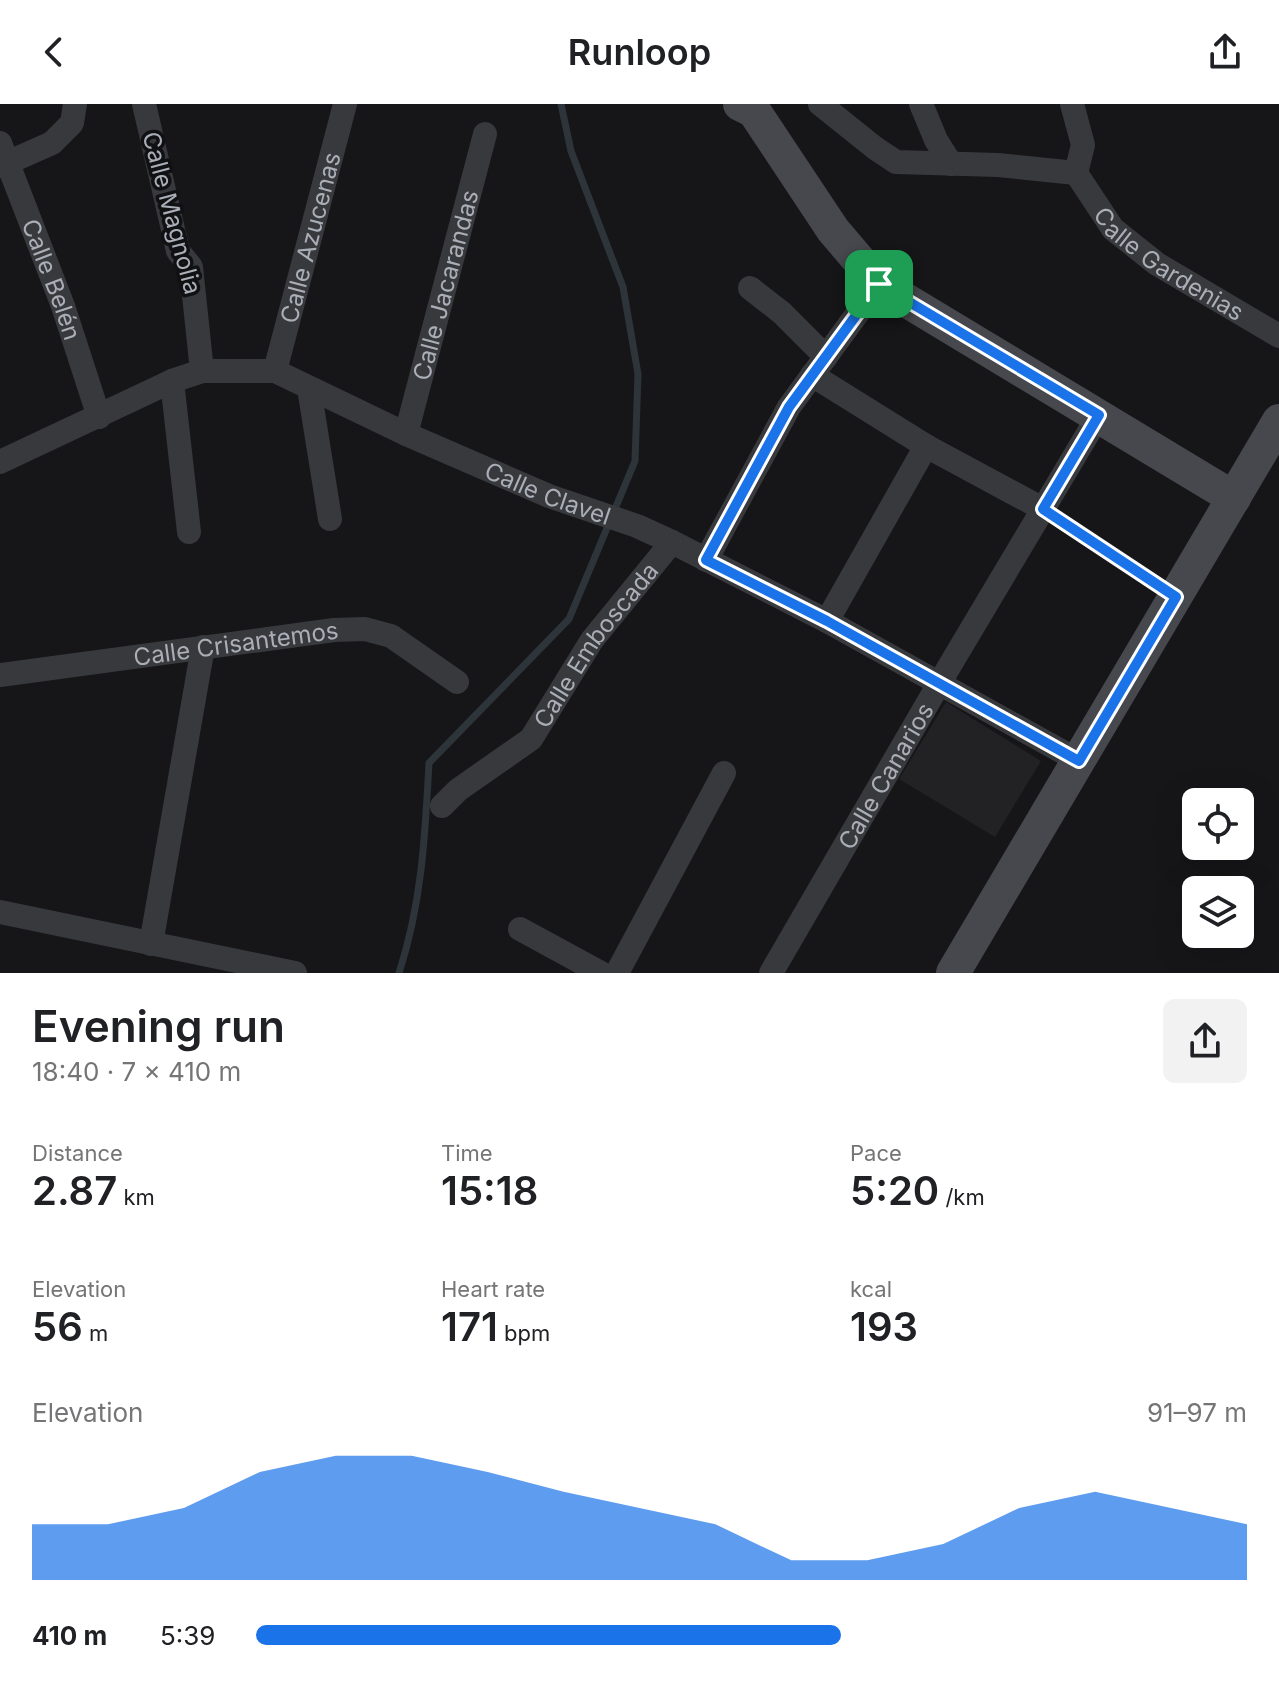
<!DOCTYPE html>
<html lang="en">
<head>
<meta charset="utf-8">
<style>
  body { margin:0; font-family:Inter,sans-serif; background:#f2f2f2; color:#202124; height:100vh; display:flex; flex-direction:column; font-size:30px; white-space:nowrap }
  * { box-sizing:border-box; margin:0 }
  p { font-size:26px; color:#757577 }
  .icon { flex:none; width:44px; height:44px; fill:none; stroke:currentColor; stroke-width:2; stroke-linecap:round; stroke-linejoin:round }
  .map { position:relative; height:869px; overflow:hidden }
  .sheet { display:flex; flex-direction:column; background:#fff; flex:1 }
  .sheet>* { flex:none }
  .buttons { position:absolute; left:1182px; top:684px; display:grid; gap:16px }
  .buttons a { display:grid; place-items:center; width:72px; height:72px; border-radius:12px; background:#fff; box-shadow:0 8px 32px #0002; font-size:40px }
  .pin { position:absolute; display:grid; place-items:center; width:68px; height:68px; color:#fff; margin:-34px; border-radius:16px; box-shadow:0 4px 12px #0006 }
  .round { display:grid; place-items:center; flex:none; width:84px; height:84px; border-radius:12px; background:#f2f2f2 }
  .overview { display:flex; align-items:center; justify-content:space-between; height:136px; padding:0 32px }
  h1 { font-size:44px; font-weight:600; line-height:60px }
  .stats { display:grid; grid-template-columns:repeat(3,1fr); gap:12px; height:136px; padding:8px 32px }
  .stats div { display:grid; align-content:center }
  .stats b { font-size:40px; font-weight:600 }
  .stats small { font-size:22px; font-weight:400 }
  .stats p { font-size:22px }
  .chart { height:224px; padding:16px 32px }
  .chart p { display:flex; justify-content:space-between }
  .chart svg { width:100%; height:144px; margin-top:8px; fill:#1a73e8; opacity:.7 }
  ul { padding:0 32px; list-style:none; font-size:26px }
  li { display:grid; grid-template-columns:128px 96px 1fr; align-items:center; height:60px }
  li i { height:20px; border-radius:10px; background:#1a73e8 }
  header { display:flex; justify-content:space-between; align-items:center; height:104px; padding:0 32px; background:#fff; font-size:36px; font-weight:600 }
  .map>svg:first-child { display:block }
</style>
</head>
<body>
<header><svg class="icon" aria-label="back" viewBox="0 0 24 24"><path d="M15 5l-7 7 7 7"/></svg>Runloop<svg class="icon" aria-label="share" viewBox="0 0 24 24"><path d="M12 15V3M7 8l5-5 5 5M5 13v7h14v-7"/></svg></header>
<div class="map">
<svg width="1279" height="869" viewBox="0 0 1279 869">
  <rect width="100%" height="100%" fill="#161618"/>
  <polygon fill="#222225" points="946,598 1041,657 995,733 899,675"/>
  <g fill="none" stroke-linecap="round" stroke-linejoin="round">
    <path stroke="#2d353b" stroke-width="7" d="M 399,869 C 422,798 425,732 429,659 L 569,515 L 635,357 L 638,270 L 623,183 L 571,47 L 561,0"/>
    <polyline stroke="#3e4044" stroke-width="4" stroke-dasharray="4 6" stroke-linecap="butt" points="1061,417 1153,478"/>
    <g stroke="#38393d" stroke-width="24">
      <polyline points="144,0 178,147 191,163 202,267"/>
      <polyline points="820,0 875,44 896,58 998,61 1076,69"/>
      <polyline points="921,0 936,36 951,60"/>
      <path id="s1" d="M 1072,0 L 1083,41 L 1076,69 L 1113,125 L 1157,160 L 1279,232"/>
      <path id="s2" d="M 0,39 L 63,202 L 99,313"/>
      <polyline points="0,62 52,39 72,19 75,0"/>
      <polyline points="750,184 782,209 826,253"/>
      <path id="s3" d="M 275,267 L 345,0"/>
      <polyline points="812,271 926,342 1043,405"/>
      <polyline points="172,277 189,428"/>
      <polyline points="309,284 330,415"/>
      <path id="s4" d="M 406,330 L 485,30"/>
      <path id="s5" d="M 0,358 L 172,277 L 202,267 L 275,267 L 406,330 L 549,392 L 637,422 L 672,438 L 827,517 L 1079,657"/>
      <polyline points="706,456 789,303 879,180"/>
      <polyline points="827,517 926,342"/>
      <path id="s6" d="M 0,571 L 334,526 L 365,525 L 391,532 L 457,578"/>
      <path id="s7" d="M 442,702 L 458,686 L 531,635 L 592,536 L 672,438"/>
      <polyline points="0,808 295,869"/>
      <polyline points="520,825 601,869"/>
      <polyline points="151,840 203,543"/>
      <polyline points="617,869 724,669"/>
      <path id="s8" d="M 771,869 L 940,578 L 1099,311"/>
    </g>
    <g stroke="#46484d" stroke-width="34">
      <polyline points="740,0 754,7 833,126 879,180 1234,394"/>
      <polyline points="953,869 1279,317"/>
    </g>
  </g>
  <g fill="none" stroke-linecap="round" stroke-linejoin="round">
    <g stroke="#fff" stroke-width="16">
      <polygon id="route" points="879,180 1099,311 1043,405 1176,493 1079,657 827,517 706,456 789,303"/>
    </g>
    <use href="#route" stroke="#1a73e8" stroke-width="10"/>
  </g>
  <g text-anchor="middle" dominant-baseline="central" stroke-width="7" stroke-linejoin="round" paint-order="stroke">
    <g font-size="24" fill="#a9aeb7" stroke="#111113">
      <text transform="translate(172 109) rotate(75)">Calle Magnolia</text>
      <text stroke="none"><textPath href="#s3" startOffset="138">Calle Azucenas</textPath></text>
      <text stroke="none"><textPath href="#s1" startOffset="204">Calle Gardenias</textPath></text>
      <text stroke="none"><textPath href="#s2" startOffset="146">Calle Belén</textPath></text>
      <text stroke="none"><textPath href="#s4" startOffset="154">Calle Jacarandas</textPath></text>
      <text stroke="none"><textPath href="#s5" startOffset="594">Calle Clavel</textPath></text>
      <text stroke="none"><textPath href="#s6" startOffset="238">Calle Crisantemos</textPath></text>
      <text stroke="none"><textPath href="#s7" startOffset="226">Calle Emboscada</textPath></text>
      <text stroke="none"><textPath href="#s8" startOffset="228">Calle Canarios</textPath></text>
    </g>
  </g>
</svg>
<div class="buttons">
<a><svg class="icon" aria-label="locate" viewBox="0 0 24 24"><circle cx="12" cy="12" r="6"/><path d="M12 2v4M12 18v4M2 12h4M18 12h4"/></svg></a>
<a><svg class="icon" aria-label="layers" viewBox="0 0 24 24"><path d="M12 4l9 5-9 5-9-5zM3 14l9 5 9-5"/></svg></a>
</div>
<div class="pin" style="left:879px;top:180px;background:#1e9e55"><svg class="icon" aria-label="arrive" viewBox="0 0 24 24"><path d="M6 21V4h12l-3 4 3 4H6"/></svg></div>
</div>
<section class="sheet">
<div class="overview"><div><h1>Evening run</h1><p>18:40 · 7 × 410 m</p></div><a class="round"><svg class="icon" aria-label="share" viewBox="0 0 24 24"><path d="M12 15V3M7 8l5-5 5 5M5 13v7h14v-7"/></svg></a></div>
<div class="stats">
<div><p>Distance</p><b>2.87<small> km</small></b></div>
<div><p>Time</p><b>15:18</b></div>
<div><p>Pace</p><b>5:20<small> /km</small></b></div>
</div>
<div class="stats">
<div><p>Elevation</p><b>56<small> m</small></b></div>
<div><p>Heart rate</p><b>171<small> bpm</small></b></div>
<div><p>kcal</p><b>193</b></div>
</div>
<div class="chart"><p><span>Elevation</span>91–97 m</p>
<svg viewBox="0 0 160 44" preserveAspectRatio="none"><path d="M0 44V27L10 27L20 22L30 11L40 6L50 6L60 11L70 17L80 22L90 27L100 38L110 38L120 33L130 22L140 17L150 22L160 27V44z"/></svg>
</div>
<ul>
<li><b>410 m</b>5:39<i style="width:59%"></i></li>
</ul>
</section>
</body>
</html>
